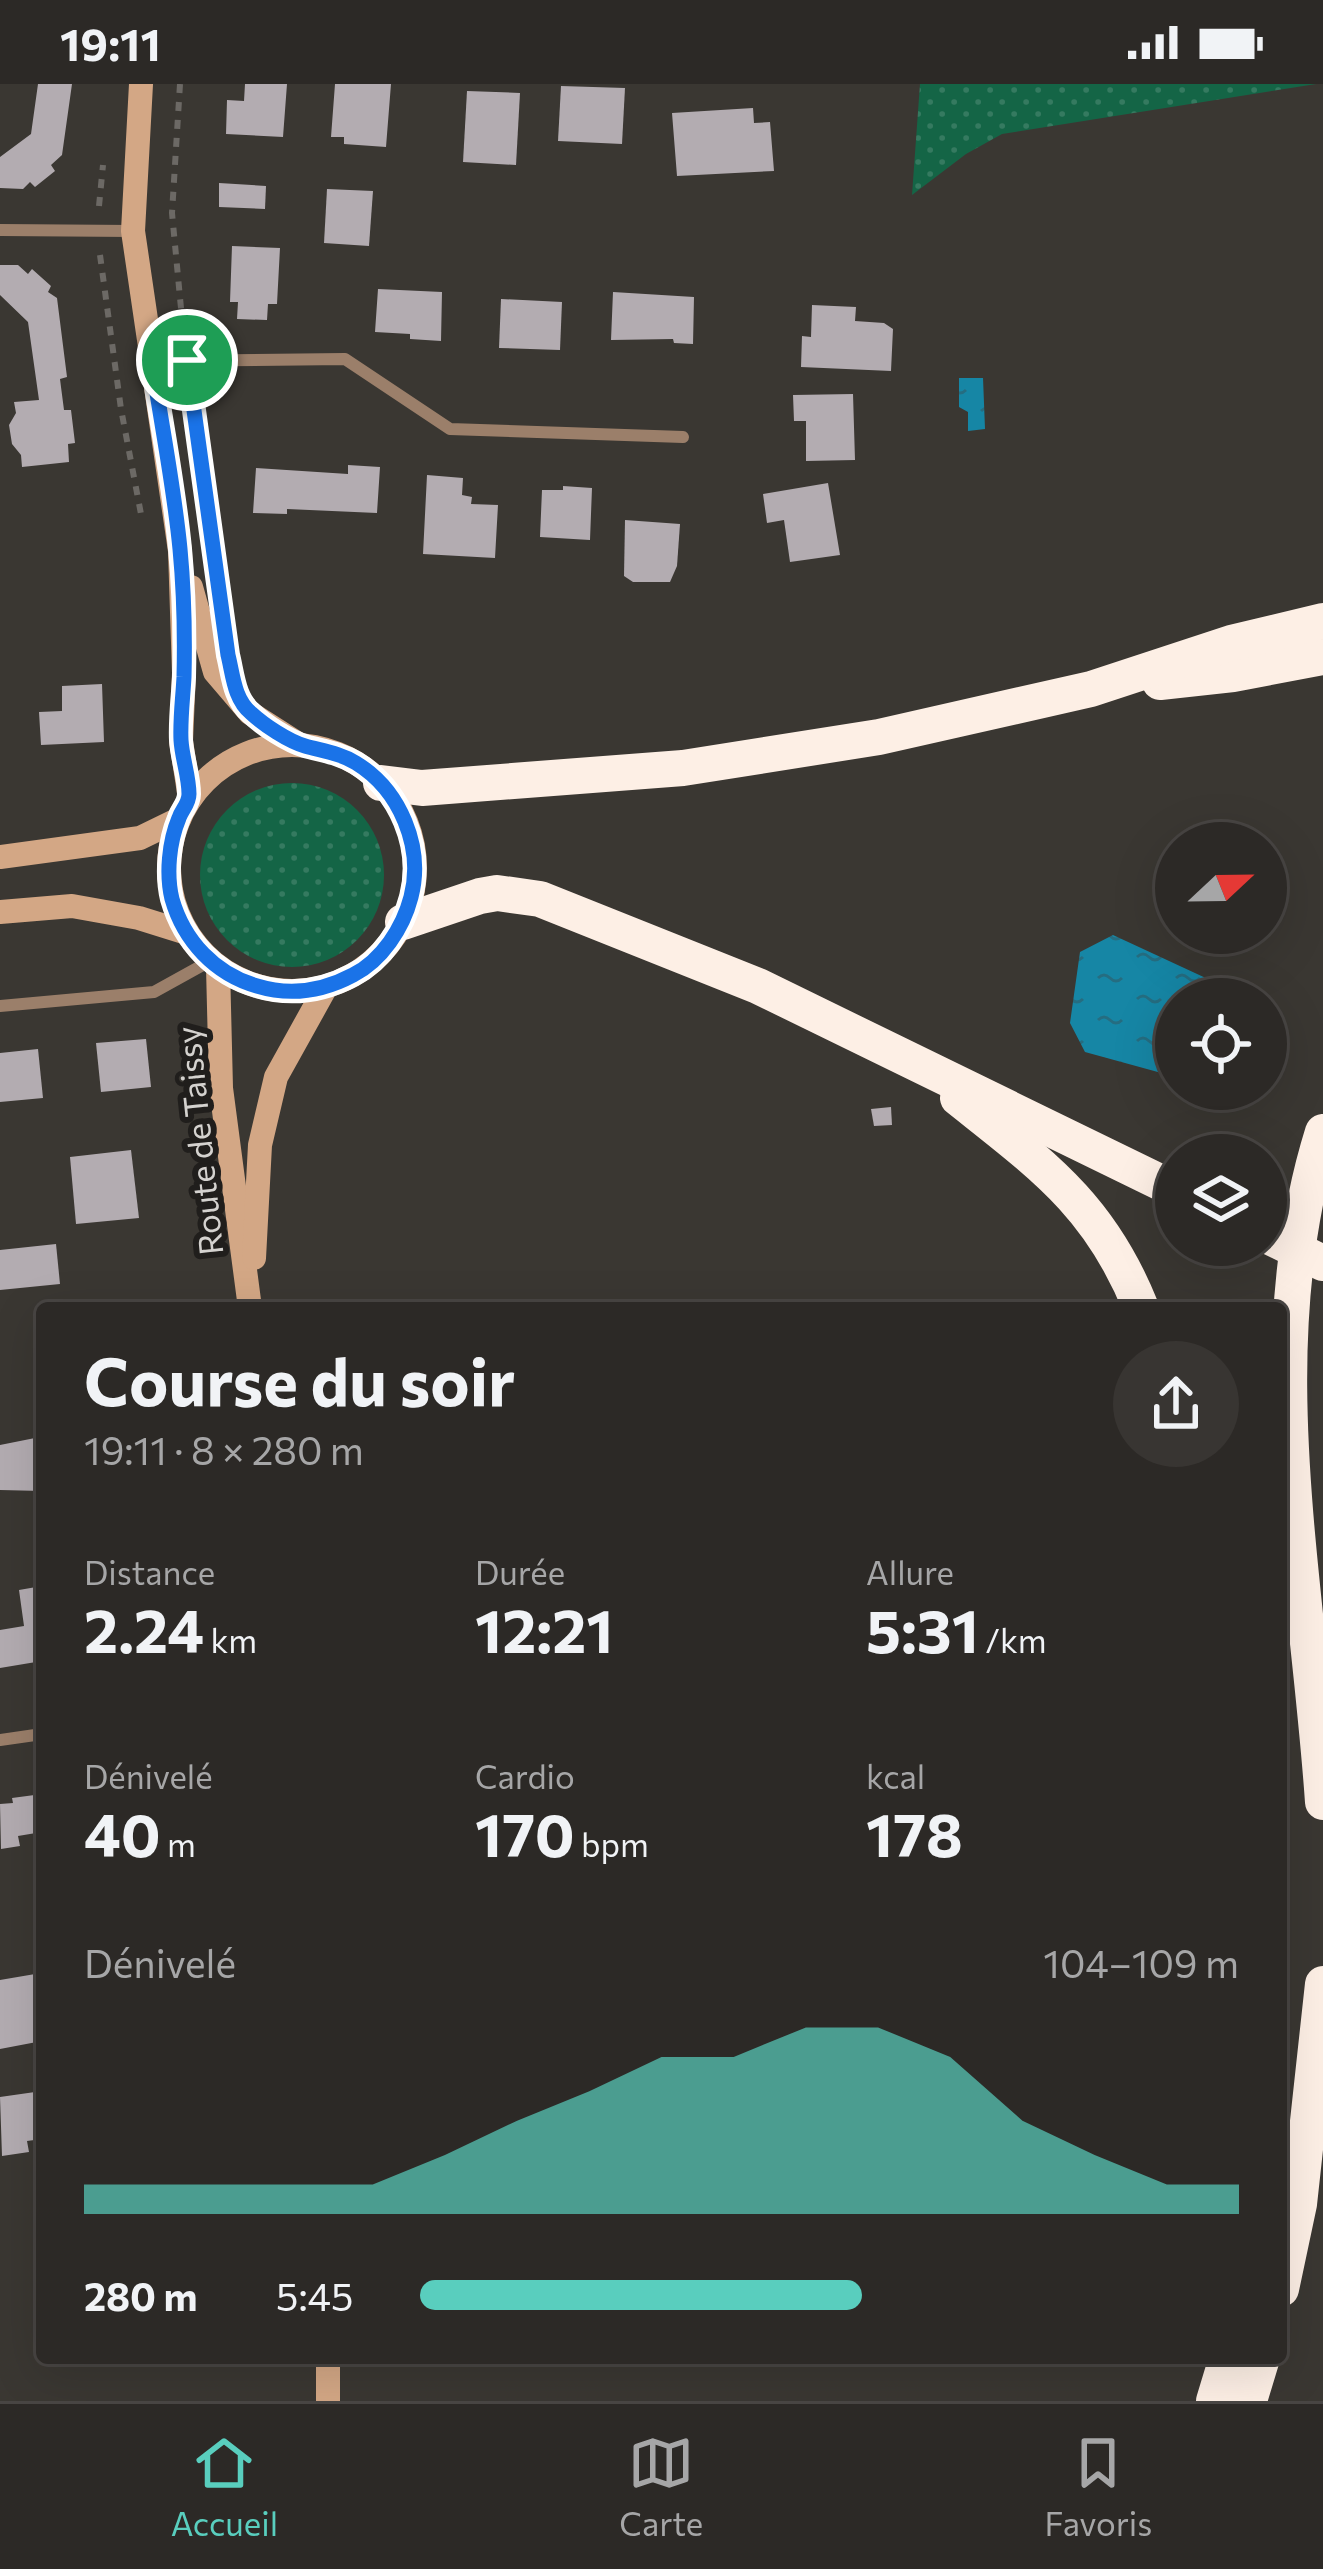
<!DOCTYPE html>
<html lang="fr">
<head>
<meta charset="utf-8">
<style>
  body { margin:0; font-family:Commissioner,sans-serif; background:#383532; color:#f1f3f6; height:100vh; display:flex; flex-direction:column; font-size:45px; white-space:nowrap }
  * { box-sizing:border-box; margin:0 }
  p { font-size:39px; color:#a6a6a7 }
  .icon { flex:none; width:66px; height:66px; fill:none; stroke:currentColor; stroke-width:2; stroke-linecap:round; stroke-linejoin:round }
  .map { position:relative; flex:1; overflow:hidden }
  .details { position:absolute; left:36px; top:1218px; width:1251px; height:1062px; display:flex; flex-direction:column; background:#2c2926; border-radius:12px; box-shadow:0 12px 48px #0002,0 0 0 3px #484543 }
  .details>* { flex:none }
  .needle { width:78px; rotate:68deg }
  .tools { position:absolute; left:1155px; top:738px; display:grid; gap:24px }
  .tools a { display:grid; place-items:center; width:132px; height:132px; border-radius:50%; background:#2c2926; box-shadow:0 12px 48px #0002,0 0 0 3px #484543; font-size:60px }
  .pin { position:absolute; display:grid; place-items:center; width:102px; height:102px; color:#fff; margin:-51px; border:6px solid #fff; border-radius:50%; box-shadow:0 3px 12px #0007 }
  .round { display:grid; place-items:center; flex:none; width:126px; height:126px; border-radius:63px; background:#383532 }
  .summary { display:flex; align-items:center; justify-content:space-between; height:204px; padding:0 48px }
  h1 { font-size:66px; font-weight:700; line-height:90px }
  .stats { display:grid; grid-template-columns:repeat(3,1fr); gap:18px; height:204px; padding:12px 48px }
  .stats div { display:grid; align-content:center }
  .stats b { font-size:60px; font-weight:700 }
  .stats small { font-size:33px; font-weight:400 }
  .stats p { font-size:33px }
  .chart { height:336px; padding:24px 48px }
  .chart p { display:flex; justify-content:space-between }
  .chart svg { width:100%; height:216px; margin-top:12px; fill:#59cebe; opacity:.7 }
  ul { padding:0 48px; list-style:none; font-size:39px }
  li { display:grid; grid-template-columns:192px 144px 1fr; align-items:center; height:90px }
  li i { height:30px; border-radius:15px; background:#59cebe }
  .status { display:flex; justify-content:space-between; align-items:center; height:84px; padding:0 60px; background:#2c2926; direction:ltr }
  .status svg { height:33px; fill:currentColor }
  .tabs { display:flex; justify-content:space-around; align-items:center; height:168px; border-top:3px solid #484543; background:#2c2926; font-size:33px; color:#a6a6a7 }
  .tabs a { display:grid; justify-items:center; gap:6px }
  .tabs .current { color:#59cebe }
  .map>svg:first-child { display:block }
</style>
</head>
<body>
<div class="status"><b>19:11</b><svg viewBox="0 0 49 12"><path d="M0 12V9h3v3zM5 12V6h3v6zM10 12V3h3v9zM15 12V0h3v12zM26 1h20v11H26zM47 4h2v5h-2z"/></svg></div>
<div class="map">
<svg width="1323" height="2317" viewBox="0 0 1323 2317">
  <defs>
    <pattern id="green-dots" width="8" height="8" patternUnits="userSpaceOnUse" patternTransform="scale(3)"><rect width="8" height="8" fill="#146546"/><path d="M2 2h.1M6 6h.1" fill="none" stroke="#357a60" stroke-width="1.8" stroke-linecap="round"/></pattern>
    <pattern id="water-ripples" width="26" height="14" patternUnits="userSpaceOnUse" patternTransform="scale(3)"><rect width="26" height="14" fill="#1686a5"/><path d="M2 4q2-2 4 0t4 0M15 11q2-2 4 0t4 0" fill="none" stroke="#256d81"/></pattern>
  </defs>
  <rect width="100%" height="100%" fill="#3a3732"/>
  <g fill="url(#green-dots)">
    <polygon points="920,0 1316,0 1002,50 966,70 912,111"/>
    <circle cx="292" cy="791" r="92"/>
  </g>
  <g fill="url(#water-ripples)">
    <polygon points="959,294 983,294 985,345 968,347 968,328 959,323"/>
    <polygon points="1113,851 1251,915 1176,915 1176,993 1085,968 1070,939 1080,868"/>
  </g>
  <g fill="#b3acb1">
    <polygon points="38,0 72,0 62,71 51,81 55,87 35,103 30,98 23,105 0,104 0,73 31,50"/>
    <polygon points="245,0 287,0 283,53 226,50 227,16 244,17"/>
    <polygon points="335,0 391,0 386,63 344,60 344,53 331,53"/>
    <polygon points="561,2 625,4 622,60 558,57"/>
    <polygon points="467,7 520,9 516,81 463,78"/>
    <polygon points="753,24 754,39 770,38 774,87 677,92 672,29"/>
    <polygon points="219,99 266,102 265,125 219,123"/>
    <polygon points="327,105 373,107 369,162 324,159"/>
    <polygon points="232,162 280,164 277,220 268,220 267,236 237,235 238,218 230,218"/>
    <polygon points="0,181 18,181 28,190 32,185 51,202 48,208 57,214 67,293 60,295 61,303 64,326 71,326 75,359 68,360 69,378 22,383 21,371 12,360 9,341 16,329 14,318 39,316 28,238 0,211"/>
    <polygon points="378,205 442,208 441,257 410,255 410,250 375,248"/>
    <polygon points="613,208 694,213 693,260 674,259 673,255 611,256"/>
    <polygon points="501,215 562,218 560,266 499,264"/>
    <polygon points="812,221 856,223 855,237 884,239 893,245 891,287 801,283 802,252 811,253"/>
    <polygon points="853,310 855,376 806,377 806,337 794,337 793,311"/>
    <polygon points="348,381 380,383 377,429 287,425 287,430 253,429 256,384 348,390"/>
    <polygon points="427,391 463,394 462,411 472,413 471,420 498,421 495,474 423,470"/>
    <polygon points="828,399 840,471 790,478 784,436 767,439 763,410"/>
    <polygon points="563,402 592,404 590,456 540,453 542,406 563,406"/>
    <polygon points="625,436 680,440 677,482 670,498 633,498 624,492"/>
    <polygon points="102,600 104,658 41,661 39,628 62,627 62,602"/>
    <polygon points="146,955 151,1003 101,1008 96,959"/>
    <polygon points="38,965 43,1014 0,1018 0,969"/>
    <polygon points="891,1023 892,1041 874,1042 871,1025"/>
    <polygon points="131,1066 139,1134 76,1140 70,1073"/>
    <polygon points="56,1160 60,1200 0,1206 0,1166"/>
    <polygon points="40,1353 42,1407 0,1406 0,1361"/>
    <polygon points="42,1502 42,1577 0,1584 0,1546 24,1542 19,1506"/>
    <polygon points="42,1710 42,1748 18,1752 20,1762 1,1765 0,1720 13,1719 12,1714"/>
    <polygon points="41,1889 42,1911 37,1912 42,1957 0,1965 0,1896"/>
    <polygon points="42,2007 42,2055 27,2057 29,2068 2,2072 0,2013"/>
  </g>
  <g fill="none" stroke-linecap="round" stroke-linejoin="round">
    <g stroke="#6c6965" stroke-width="6" stroke-dasharray="9 9" stroke-linecap="butt">
      <polyline points="180,0 172,129 184,256"/>
      <polyline points="99,122 103,81"/>
      <polyline points="100,171 121,325 141,430"/>
      <polyline points="190,299 201,381"/>
    </g>
    <g stroke="#9b7f6a" stroke-width="12">
      <polyline points="0,146 133,147"/>
      <polyline points="152,277 345,275 450,345 683,353"/>
      <polyline points="0,922 154,908 210,877"/>
      <polyline points="0,1656 42,1650"/>
    </g>
    <g stroke="#d3a785" stroke-width="24">
      <polyline points="141,0 133,147 180,467 184,589 181,657 190,715"/>
      <polyline points="191,503 215,588 250,629 300,661"/>
      <circle cx="292" cy="784" r="123"/>
      <polyline points="0,773 140,754 179,735"/>
      <polyline points="0,828 72,822 139,834 187,849"/>
      <polyline points="218,883 221,1004 250,1224"/>
      <polyline points="254,1174 260,1061 276,993 326,903"/>
      <polyline points="328,2274 328,2317"/>
    </g>
    <g stroke="#fdefe5" stroke-width="36">
      <polyline points="1160,598 1233,590 1323,573"/>
      <polyline points="381,699 422,704 683,684 879,653 1091,605 1231,559 1323,537"/>
      <polyline points="403,838 480,812 497,809 540,815 758,902 1176,1106"/>
      <path d="M 958,1014 C 1042,1081 1100,1121 1141,1224"/>
      <path d="M 1323,1048 C 1255,1265 1308,1497 1323,1718"/>
      <polyline points="1281,2205 1299,2120 1323,1900"/>
      <polyline points="1214,2317 1227,2274"/>
      <polyline points="1249,2317 1262,2274"/>
    </g>
    <polyline stroke="#fdefe5" stroke-width="36" points="1266,1151 1323,1179"/>
  </g>
  <g fill="none" stroke-linecap="round" stroke-linejoin="round">
    <g stroke="#fff" stroke-width="24">
      <path id="route" d="M 187,276 L 228,571 C 233,591 234,615 251,629 C 264,641 288,657 305,662 C 323,667 340,669 356,679 C 400,706 424,763 411,813 C 403,844 382,876 353,891 C 323,907 290,912 257,902 C 215,890 184,857 172,815 C 166,790 169,758 179,734 C 182,725 189,720 189,710 C 189,692 182,674 181,656 C 180,635 183,613 184,593 C 185,551 184,507 180,465 C 174,402 161,339 152,277 Z"/>
    </g>
    <use href="#route" stroke="#1a73e8" stroke-width="15"/>
  </g>
  <g text-anchor="middle" dominant-baseline="central" stroke-width="12" stroke-linejoin="round" paint-order="stroke">
    <g font-size="33" fill="#d4d2cf" stroke="#201e1c">
      <text transform="translate(198 1057) rotate(-96)">Route de Taissy</text>
    </g>
  </g>
</svg>
<div class="tools">
<a><svg class="needle" viewBox="-14 -14 28 28"><path d="M0-13l5 13h-10z" fill="#e53935"/><path d="M0 13l5-13h-10z" fill="#a6a6a7"/></svg></a>
<a><svg class="icon" aria-label="locate" viewBox="0 0 24 24"><circle cx="12" cy="12" r="6"/><path d="M12 2v4M12 18v4M2 12h4M18 12h4"/></svg></a>
<a><svg class="icon" aria-label="layers" viewBox="0 0 24 24"><path d="M12 4l9 5-9 5-9-5zM3 14l9 5 9-5"/></svg></a>
</div>
<div class="pin" style="left:187px;top:276px;background:#1e9e55"><svg class="icon" aria-label="arrive" viewBox="0 0 24 24"><path d="M6 21V4h12l-3 4 3 4H6"/></svg></div>
<section class="details">
<div class="summary"><div><h1>Course du soir</h1><p>19:11 · 8 × 280 m</p></div><a class="round"><svg class="icon" aria-label="share" viewBox="0 0 24 24"><path d="M12 15V3M7 8l5-5 5 5M5 13v7h14v-7"/></svg></a></div>
<div class="stats">
<div><p>Distance</p><b>2.24<small> km</small></b></div>
<div><p>Durée</p><b>12:21</b></div>
<div><p>Allure</p><b>5:31<small> /km</small></b></div>
</div>
<div class="stats">
<div><p>Dénivelé</p><b>40<small> m</small></b></div>
<div><p>Cardio</p><b>170<small> bpm</small></b></div>
<div><p>kcal</p><b>178</b></div>
</div>
<div class="chart"><p><span>Dénivelé</span>104–109 m</p>
<svg viewBox="0 0 160 44" preserveAspectRatio="none"><path d="M0 44V38L10 38L20 38L30 38L40 38L50 32L60 25L70 19L80 12L90 12L100 6L110 6L120 12L130 25L140 32L150 38L160 38V44z"/></svg>
</div>
<ul>
<li><b>280 m</b>5:45<i style="width:54%"></i></li>
</ul>
</section>
</div>
<nav class="tabs">
<a class="current"><svg class="icon" aria-label="home" viewBox="0 0 24 24"><path d="M3 11l9-7 9 7M6 9v11h12V9"/></svg>Accueil</a>
<a><svg class="icon" aria-label="map" viewBox="0 0 24 24"><path d="M3 6l6-2 6 2 6-2v14l-6 2-6-2-6 2zM9 4v14M15 6v14"/></svg>Carte</a>
<a><svg class="icon" aria-label="saved" viewBox="0 0 24 24"><path d="M7 4h10v16l-5-4-5 4z"/></svg>Favoris</a>
</nav>
</body>
</html>
